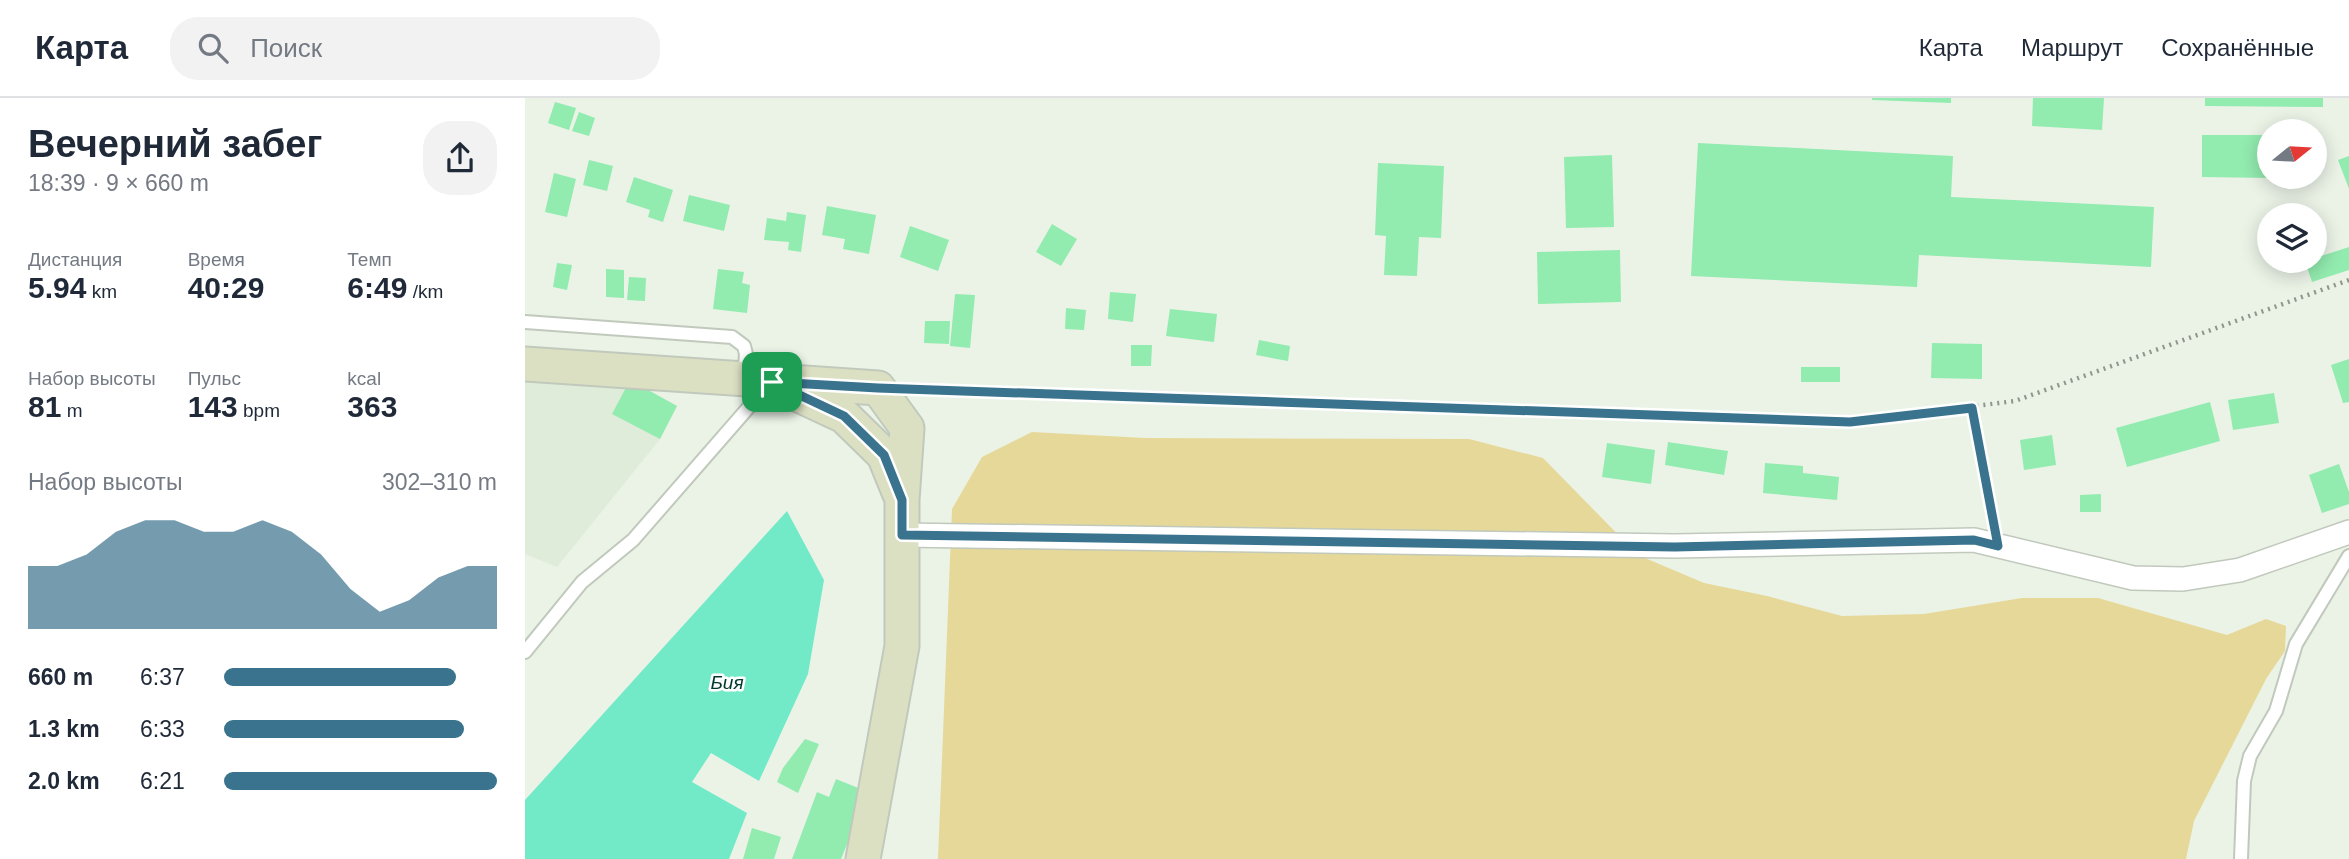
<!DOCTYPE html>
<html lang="ru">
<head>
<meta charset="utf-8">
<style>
  body { margin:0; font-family:Arial,sans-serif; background:#f2f2f3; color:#1f2937; height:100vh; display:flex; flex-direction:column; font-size:26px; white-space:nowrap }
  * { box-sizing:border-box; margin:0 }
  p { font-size:23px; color:#747a83 }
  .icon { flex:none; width:38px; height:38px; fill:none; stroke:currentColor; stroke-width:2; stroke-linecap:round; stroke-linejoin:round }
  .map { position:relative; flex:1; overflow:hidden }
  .drawer { display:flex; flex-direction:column; background:#fff; width:525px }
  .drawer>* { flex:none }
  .needle { width:46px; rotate:72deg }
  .fabs { position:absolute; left:1732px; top:21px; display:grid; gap:14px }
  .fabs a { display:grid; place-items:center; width:70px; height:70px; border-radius:50%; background:#fff; box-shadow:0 4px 18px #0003; font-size:35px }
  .pin { position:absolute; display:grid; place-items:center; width:60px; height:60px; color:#fff; margin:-30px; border-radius:14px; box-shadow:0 4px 10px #0006 }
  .round { display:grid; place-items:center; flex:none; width:74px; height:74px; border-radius:28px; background:#f2f2f3 }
  .headline { display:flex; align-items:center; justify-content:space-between; height:119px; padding:0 28px }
  h1 { font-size:38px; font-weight:700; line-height:52px }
  .figures { display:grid; grid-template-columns:repeat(3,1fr); gap:10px; height:119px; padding:7px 28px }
  .figures div { display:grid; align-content:center }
  .figures b { font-size:30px; font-weight:700 }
  .figures small { font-size:19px; font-weight:400 }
  .figures p { font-size:19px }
  .chart { height:196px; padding:14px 28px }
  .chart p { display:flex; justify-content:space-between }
  .chart svg { width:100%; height:126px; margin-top:7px; fill:#3a738d; opacity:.7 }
  ul { padding:0 28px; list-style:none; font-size:23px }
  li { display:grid; grid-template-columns:112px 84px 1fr; align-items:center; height:52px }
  li i { height:18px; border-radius:9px; background:#3a738d }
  header { display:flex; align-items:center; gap:42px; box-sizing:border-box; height:98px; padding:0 35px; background:#fff; border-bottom:2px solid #e0e1e3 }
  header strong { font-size:33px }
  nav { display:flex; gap:38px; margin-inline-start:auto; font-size:24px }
  .search { width:490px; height:63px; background:#f2f2f3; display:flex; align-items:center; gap:18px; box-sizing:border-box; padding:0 24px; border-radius:28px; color:#747a83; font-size:26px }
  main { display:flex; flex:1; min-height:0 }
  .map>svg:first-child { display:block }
</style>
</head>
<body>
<header>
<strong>Карта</strong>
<div class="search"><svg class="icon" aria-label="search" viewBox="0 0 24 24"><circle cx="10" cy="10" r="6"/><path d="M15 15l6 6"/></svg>Поиск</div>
<nav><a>Карта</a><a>Маршрут</a><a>Сохранённые</a></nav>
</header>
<main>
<section class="drawer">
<div class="headline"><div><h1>Вечерний забег</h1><p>18:39 · 9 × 660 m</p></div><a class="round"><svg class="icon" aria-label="share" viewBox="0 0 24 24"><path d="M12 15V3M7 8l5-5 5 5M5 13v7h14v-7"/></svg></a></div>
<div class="figures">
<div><p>Дистанция</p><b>5.94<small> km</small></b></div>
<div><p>Время</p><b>40:29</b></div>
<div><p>Темп</p><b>6:49<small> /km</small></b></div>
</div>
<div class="figures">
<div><p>Набор высоты</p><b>81<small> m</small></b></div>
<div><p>Пульс</p><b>143<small> bpm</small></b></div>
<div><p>kcal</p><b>363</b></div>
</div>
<div class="chart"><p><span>Набор высоты</span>302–310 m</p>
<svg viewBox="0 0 160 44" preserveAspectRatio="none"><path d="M0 44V22L10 22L20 18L30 10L40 6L50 6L60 10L70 10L80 6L90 10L100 18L110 30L120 38L130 34L140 26L150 22L160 22V44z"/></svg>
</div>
<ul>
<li><b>660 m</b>6:37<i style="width:85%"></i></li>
<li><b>1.3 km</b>6:33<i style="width:88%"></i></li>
<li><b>2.0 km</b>6:21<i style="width:100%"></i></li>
</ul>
</section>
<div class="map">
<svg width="1824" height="761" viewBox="0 0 1824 761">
  <rect width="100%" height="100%" fill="#ebf3e7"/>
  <polygon fill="#dfecd9" points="0,280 105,282 152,308 135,341 32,469 0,456"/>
  <polygon fill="#e6d898" points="507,334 620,340 944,341 1018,360 1113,457 1179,485 1242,498 1317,518 1399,516 1497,500 1573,500 1702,537 1741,521 1761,528 1760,553 1741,581 1669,723 1661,761 413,761 427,411 457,359"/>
  <polygon fill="#72eac8" points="262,413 299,482 283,576 234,683 186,655 167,684 222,715 204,761 0,761 0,702"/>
  <g fill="#92ebaf">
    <polygon points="1347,0 1426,0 1426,5 1347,2"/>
    <polygon points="1508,0 1579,0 1577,32 1507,28"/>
    <polygon points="1680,0 1798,0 1798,9 1680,8"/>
    <polygon points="30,4 51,10 44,32 23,25"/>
    <polygon points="54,14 70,20 64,38 47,33"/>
    <polygon points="1677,37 1745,37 1745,80 1677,79"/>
    <polygon points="1173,45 1428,58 1426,99 1629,109 1626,169 1394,157 1392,189 1166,178"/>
    <polygon points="1087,57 1089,129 1041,130 1039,59"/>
    <polygon points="1824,58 1824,91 1813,62"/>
    <polygon points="64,62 88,68 82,93 58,87"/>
    <polygon points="853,65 919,68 916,140 894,139 892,178 859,177 861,138 850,137"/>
    <polygon points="29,75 51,81 42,119 20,114"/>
    <polygon points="109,79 148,92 138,124 123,119 125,112 101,104"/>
    <polygon points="164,97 205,107 199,133 158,123"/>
    <polygon points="302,108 351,117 344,156 318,151 320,141 297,137"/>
    <polygon points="262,114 281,117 276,154 263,152 264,144 239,142 242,120 261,123"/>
    <polygon points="527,126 552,141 536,168 511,154"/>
    <polygon points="385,128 424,142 413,173 375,159"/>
    <polygon points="1824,149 1824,172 1787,184 1780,163 1790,163 1790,160"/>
    <polygon points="1095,152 1096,204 1013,206 1012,154"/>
    <polygon points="32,165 47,167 42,192 28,189"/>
    <polygon points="81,171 99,172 99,200 81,199"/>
    <polygon points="193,171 219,174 217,185 225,187 222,215 188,211"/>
    <polygon points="104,179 121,180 120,203 102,202"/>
    <polygon points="585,194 611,196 608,224 583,221"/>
    <polygon points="430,196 450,197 445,250 425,248"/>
    <polygon points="541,210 561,212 559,232 540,231"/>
    <polygon points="645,211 692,216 689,244 641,238"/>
    <polygon points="400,223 425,223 424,246 399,245"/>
    <polygon points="734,242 765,248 763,263 731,257"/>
    <polygon points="1407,245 1457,246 1457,281 1406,280"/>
    <polygon points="606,247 627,247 626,268 606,268"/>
    <polygon points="1824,261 1824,304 1818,305 1806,267"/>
    <rect x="1276" y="269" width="39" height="15"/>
    <polygon points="105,282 152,308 135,341 87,316"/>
    <polygon points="1749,295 1754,325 1708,332 1703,302"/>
    <polygon points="1685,304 1695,343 1602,369 1591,330"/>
    <polygon points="1527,337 1531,367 1499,372 1495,342"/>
    <polygon points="1143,344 1203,353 1199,377 1140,367"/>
    <polygon points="1082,345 1130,352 1126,386 1077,379"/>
    <polygon points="1240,365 1278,368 1278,375 1314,379 1312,402 1238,395"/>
    <polygon points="1814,366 1824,394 1824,406 1797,415 1784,377"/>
    <polygon points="1576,396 1576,414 1555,414 1555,397"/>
    <polygon points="280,641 294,646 273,695 252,684 258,670"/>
    <polygon points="311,681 343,694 316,761 267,761 292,694 304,699"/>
    <polygon points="227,730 256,739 249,761 218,761"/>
  </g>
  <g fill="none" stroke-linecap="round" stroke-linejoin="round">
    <g stroke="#c0c9bc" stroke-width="16">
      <g id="lane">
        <polyline points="0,224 207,239 219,248 221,256 219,281"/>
        <polyline points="0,554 57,484 108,442 244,286"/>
        <polyline points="1716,761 1719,683 1725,658 1751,613 1771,546 1824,458"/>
      </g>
    </g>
    <g stroke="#c0c9bc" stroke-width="26">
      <polyline id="street" points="377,437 1150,448 1449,442 1608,480 1658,481 1715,472 1824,434"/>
    </g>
    <g stroke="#c0c9bc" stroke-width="37">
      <g id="secondary">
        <polyline points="0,266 353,290 382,330 377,402 377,548 338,761"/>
        <polyline points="261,291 319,318 359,357 374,394"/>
      </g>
    </g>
    <g stroke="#90958d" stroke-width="4.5" stroke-dasharray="2 5" stroke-linecap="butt">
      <polyline points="389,292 1325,324 1490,303 1824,182"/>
      <polyline points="1447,310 1468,423"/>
    </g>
    <use href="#lane" stroke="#fff" stroke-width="12"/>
    <use href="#street" stroke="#fff" stroke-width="23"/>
    <use href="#secondary" stroke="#dce0c3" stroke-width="33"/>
  </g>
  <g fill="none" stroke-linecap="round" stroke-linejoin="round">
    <g stroke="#fff" stroke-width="14">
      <polygon id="route" points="247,284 353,290 1325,324 1447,310 1473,448 1449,442 1150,449 377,437 377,402 359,357 319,318"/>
    </g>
    <use href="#route" stroke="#3a738d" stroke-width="9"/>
  </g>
  <g text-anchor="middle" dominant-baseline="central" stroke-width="5" stroke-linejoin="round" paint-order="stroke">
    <g font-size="19" font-style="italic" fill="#00392d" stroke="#fff">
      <text x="202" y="584">Бия</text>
    </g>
  </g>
</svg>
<div class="fabs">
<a><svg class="needle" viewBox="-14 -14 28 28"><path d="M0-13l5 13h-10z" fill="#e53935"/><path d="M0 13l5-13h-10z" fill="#747a83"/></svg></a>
<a><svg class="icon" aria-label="layers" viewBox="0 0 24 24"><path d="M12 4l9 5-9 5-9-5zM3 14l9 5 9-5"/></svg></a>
</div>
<div class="pin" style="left:247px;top:284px;background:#1e9e55"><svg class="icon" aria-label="arrive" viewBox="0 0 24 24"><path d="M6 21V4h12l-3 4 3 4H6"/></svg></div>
</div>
</main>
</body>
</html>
